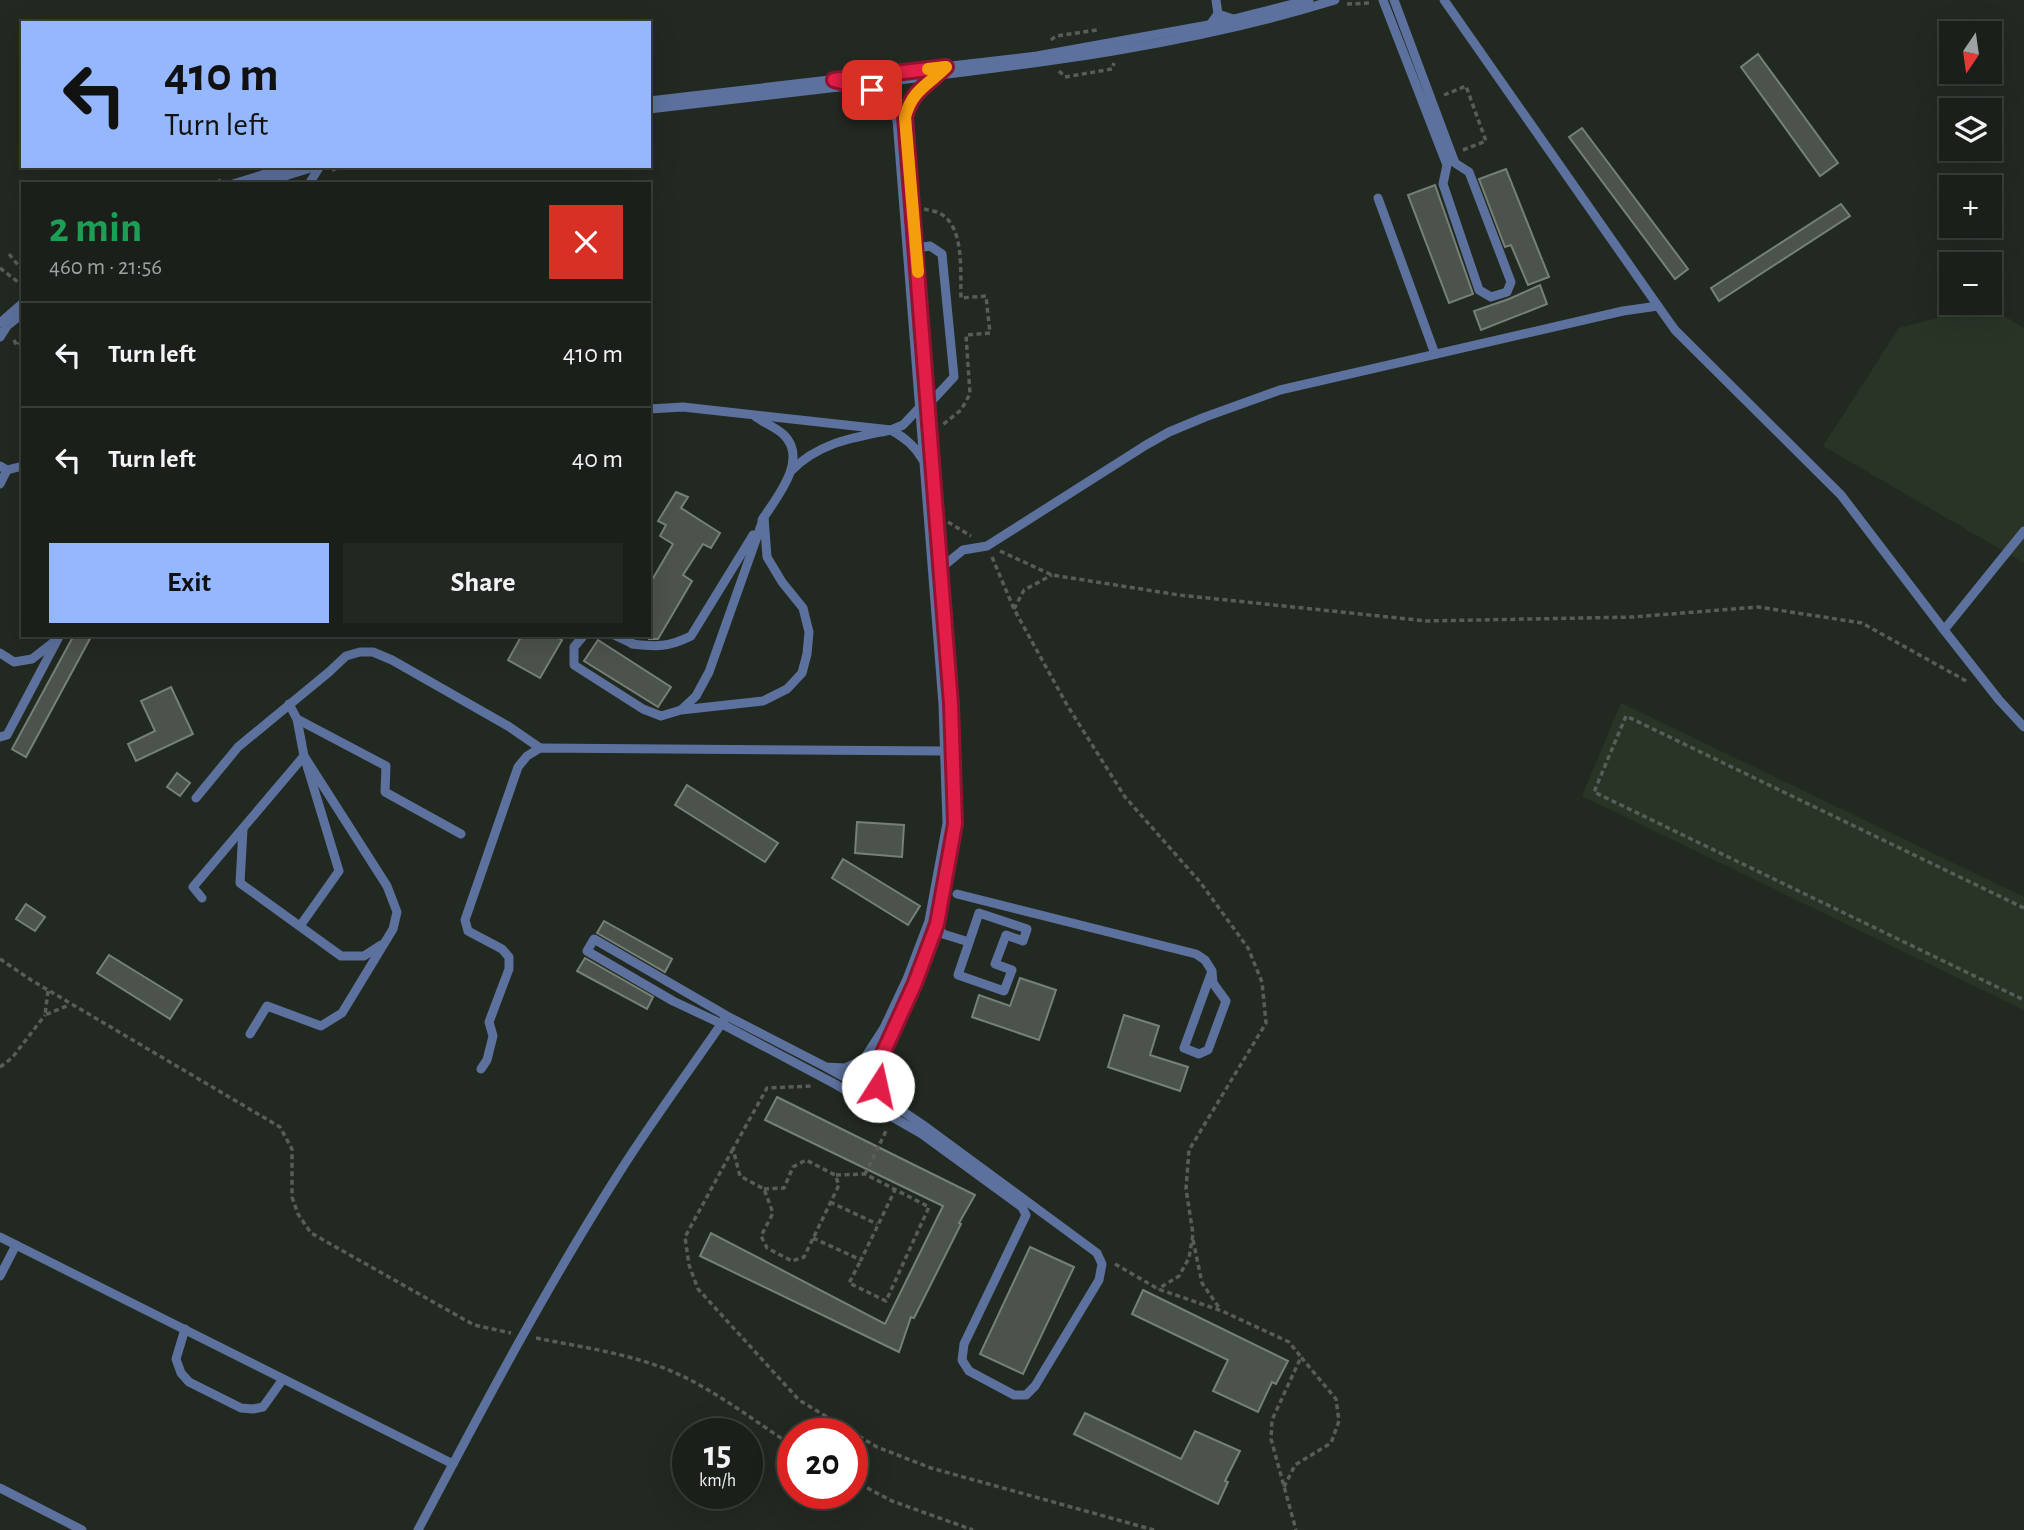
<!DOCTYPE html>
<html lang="en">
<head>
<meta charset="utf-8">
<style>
  body { margin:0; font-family:"Alegreya Sans",sans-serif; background:#232722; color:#f1f3f6; height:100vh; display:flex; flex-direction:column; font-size:26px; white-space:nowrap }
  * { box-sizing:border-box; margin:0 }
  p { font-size:23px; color:#9fa2a2 }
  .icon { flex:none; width:38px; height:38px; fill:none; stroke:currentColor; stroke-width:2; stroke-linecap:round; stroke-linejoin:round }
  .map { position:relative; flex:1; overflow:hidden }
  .side { position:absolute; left:21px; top:182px; width:630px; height:455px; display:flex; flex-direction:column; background:#1a1f19; border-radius:0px; box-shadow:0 7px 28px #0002,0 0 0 2px #383d38 }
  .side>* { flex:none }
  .top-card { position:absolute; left:21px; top:21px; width:630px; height:147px; border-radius:0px; box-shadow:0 7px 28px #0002,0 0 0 2px #383d38; background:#95b7fd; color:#111; overflow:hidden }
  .needle { width:46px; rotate:193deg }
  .buttons { position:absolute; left:1939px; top:21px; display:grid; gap:14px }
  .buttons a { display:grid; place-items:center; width:63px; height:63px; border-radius:0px; background:#1a1f19; box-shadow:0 7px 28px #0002,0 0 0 2px #383d38; font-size:35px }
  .speed { position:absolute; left:672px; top:1418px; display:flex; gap:14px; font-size:35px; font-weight:700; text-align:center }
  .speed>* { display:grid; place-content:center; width:91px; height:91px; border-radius:50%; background:#1a1f19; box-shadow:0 7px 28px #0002,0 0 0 2px #383d38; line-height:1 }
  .speed small { font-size:18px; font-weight:400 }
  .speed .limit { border:10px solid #d22; background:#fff; color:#111 }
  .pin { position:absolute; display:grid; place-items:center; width:60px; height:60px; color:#fff; margin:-30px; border-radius:14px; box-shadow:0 4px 10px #0006 }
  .me { position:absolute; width:77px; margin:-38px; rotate:10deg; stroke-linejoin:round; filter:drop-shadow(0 0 5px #0008) }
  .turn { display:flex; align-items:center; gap:24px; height:147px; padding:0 28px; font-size:32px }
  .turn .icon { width:91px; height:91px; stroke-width:2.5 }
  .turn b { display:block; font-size:49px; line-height:60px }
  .round { display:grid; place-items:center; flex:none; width:74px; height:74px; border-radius:0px; background:#232722 }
  .headline { display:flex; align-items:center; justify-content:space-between; height:119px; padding:0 28px }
  h1 { font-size:42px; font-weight:700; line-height:52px; color:#1e9e55 }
  .action { display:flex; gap:14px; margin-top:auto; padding:14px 28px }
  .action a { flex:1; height:80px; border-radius:0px; background:#95b7fd; color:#111; font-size:28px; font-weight:700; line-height:80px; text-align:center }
  .action a+a { background:#232722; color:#f1f3f6 }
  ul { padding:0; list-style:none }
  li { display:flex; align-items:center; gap:21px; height:105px; padding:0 28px; border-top:2px solid #383d38 }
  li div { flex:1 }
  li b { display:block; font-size:26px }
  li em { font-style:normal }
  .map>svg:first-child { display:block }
  .built { fill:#293427 }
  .building { fill:#4b534a; stroke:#778076; stroke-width:2 }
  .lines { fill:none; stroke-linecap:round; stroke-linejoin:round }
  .path { stroke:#585e57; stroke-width:3.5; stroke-dasharray:5 3.5; stroke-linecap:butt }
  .service { stroke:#5c719d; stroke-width:9 }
  .route-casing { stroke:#92132f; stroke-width:18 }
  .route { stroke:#e11d48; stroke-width:12 }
  .slow { stroke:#f59e0b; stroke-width:12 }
</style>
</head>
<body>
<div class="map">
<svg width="2024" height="1530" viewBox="0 0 2024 1530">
  <rect width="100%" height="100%" fill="#222921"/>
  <g class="built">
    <path d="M1986,305L2024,328V563L1823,446L1899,328Z"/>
    <path d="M1621,703L2024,897V1010L1582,796Z"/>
  </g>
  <g class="building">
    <path d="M1758,54L1838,163L1820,176L1741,67Z"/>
    <path d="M1582,128L1688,269L1675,279L1569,137Z"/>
    <path d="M1506,169L1549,277L1528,285L1511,245L1505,247L1479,179Z"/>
    <path d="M1435,185L1473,294L1449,303L1408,195Z"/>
    <path d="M1841,204L1850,216L1719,301L1711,288Z"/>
    <path d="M1540,285L1547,304L1481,330L1474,311L1509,299Z"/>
    <path d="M676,492L688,497L681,508L720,533L711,548L703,544L683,575L692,581L658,639H649V585L673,544L660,536L666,525L658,521Z"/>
    <path d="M74,635H92L26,757L12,749Z"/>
    <path d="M522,635H554L562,640L540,678L508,660Z"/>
    <path d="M598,640L671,687L658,707L584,661Z"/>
    <path d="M171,687L193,734L136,761L128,744L155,731L141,701Z"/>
    <path d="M177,773L190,783L180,796L167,787Z"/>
    <path d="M687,785L778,843L765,862L675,805Z"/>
    <path d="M857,822L904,825L902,857L855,853Z"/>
    <path d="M843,859L920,906L908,925L832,878Z"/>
    <path d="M26,904L45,917L35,931L16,919Z"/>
    <path d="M604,921L672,959L665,972L597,933Z"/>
    <path d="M109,955L182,1000L170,1019L97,973Z"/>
    <path d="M585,958L653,997L647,1009L577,971Z"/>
    <path d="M1020,978L1056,990L1039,1040L972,1017L979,995L1010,1006Z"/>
    <path d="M1124,1015L1159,1026L1150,1055L1188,1067L1180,1091L1108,1067Z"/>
    <path d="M777,1097L975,1195L959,1223L961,1224L914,1318L911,1317L899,1352L700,1256L711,1233L885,1324L943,1206L765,1120Z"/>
    <path d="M1030,1247L1074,1267L1023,1374L980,1354Z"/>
    <path d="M1143,1290L1288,1361L1276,1384L1272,1382L1258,1412L1213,1391L1228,1360L1132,1314Z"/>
    <path d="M1085,1413L1181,1459L1195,1431L1240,1451L1225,1481L1228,1482L1218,1504L1074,1434Z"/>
  </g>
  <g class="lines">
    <g class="path">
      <path d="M1347,4L1371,3"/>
      <path d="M1051,40L1056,36L1097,30"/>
      <path d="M1059,71L1065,77L1112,69L1114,63"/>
      <path d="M1444,95L1466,86L1486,141L1463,150"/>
      <path d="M332,170L343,166"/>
      <path d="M211,184L221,180"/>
      <path d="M924,209C929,210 936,211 941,214C965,228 960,273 961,298L986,296L990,333L966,335L970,394L961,410L941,426"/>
      <path d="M9,254L23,271"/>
      <path d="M0,268L23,286"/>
      <path d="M14,340L17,346L23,340"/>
      <path d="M948,522L971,536"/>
      <path d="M1000,551L1052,575L1179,595L1427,621L1633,617L1758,607L1862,623L1968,682"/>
      <path d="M992,557L1014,609L1067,705L1125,797L1200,882L1248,948L1262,982L1266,1023L1189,1150L1186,1189L1193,1234L1189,1258L1179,1276L1158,1289"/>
      <path d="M1014,609L1024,590L1052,575"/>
      <path d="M2024,908L1626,716L1594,792L2024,1000"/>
      <path d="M0,959L31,980L280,1127L292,1149V1197L298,1214L311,1233L474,1325L511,1333"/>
      <path d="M48,991L45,1015L69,1005"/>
      <path d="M0,1067L12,1058L45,1015"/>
      <path d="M733,1149L685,1237L689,1265L698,1289L799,1400L877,1447L931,1468L1154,1530"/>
      <path d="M865,1174L887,1129"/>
      <path d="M836,1175L865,1174L929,1207L886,1301L849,1283L861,1260"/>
      <path d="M764,1189L784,1188L793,1167L806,1160L835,1175L839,1185L804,1257L792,1261L767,1248L761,1236L773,1213L764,1189L740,1176L733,1149L767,1088L811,1086"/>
      <path d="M830,1202L877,1224"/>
      <path d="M813,1238L861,1260L895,1190"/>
      <path d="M1193,1240L1202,1283L1220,1309"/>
      <path d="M1115,1264L1158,1289L1222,1311L1289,1342L1301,1357"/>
      <path d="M536,1338C576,1346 619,1352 658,1366C705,1382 751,1419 793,1446"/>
      <path d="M852,1480L892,1501L973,1530"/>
      <path d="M1284,1487L1295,1465L1331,1443L1339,1421L1336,1399L1301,1357L1272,1420L1271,1439L1296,1530"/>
    </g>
    <g class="service">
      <path d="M1216,0L1218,14"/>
      <path d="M1383,0L1447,165L1443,184L1479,290L1491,297L1507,292L1511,282L1469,172L1455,163L1394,0"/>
      <path d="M1444,0L1658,306"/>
      <path d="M1210,25L1218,14L1233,19"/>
      <path d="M649,101L1037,56L1214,24L1309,0"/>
      <path d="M649,109C735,99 821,89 907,79C1051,62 1196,43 1335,0"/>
      <path d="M233,184L291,166"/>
      <path d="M259,184L317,166"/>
      <path d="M309,184L320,166"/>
      <path d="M1378,198L1435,354"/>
      <path d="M913,252L916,248L930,246L942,254L954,377L928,405L920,407L903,425L891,430C905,438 915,446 923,460"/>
      <path d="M0,323L23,303"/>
      <path d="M0,337L7,326L23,313"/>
      <path d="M649,409L683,407L891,430C853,438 820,442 792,470"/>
      <path d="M756,417C764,423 777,428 784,435C809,460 776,498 762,520"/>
      <path d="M0,466L7,470L23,466"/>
      <path d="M0,484L7,470"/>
      <path d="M941,568L963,550L987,546L1146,445L1169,432L1205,417L1280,390L1623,311L1658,306L1675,330L1841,495L1944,630L1999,700L2024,727"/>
      <path d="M1944,630L2024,531"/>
      <path d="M584,635L574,647V665L643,709L661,716L681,710L763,701L787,689L802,673L807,654L809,632L803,608L782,582L767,557L764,517L709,672L696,696L681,710"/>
      <path d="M614,635L631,643"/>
      <path d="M626,635L632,644C657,647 669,647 691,636L753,535"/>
      <path d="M0,653L14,662L32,659L55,641"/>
      <path d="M289,704L297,719L386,766L385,792L461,834"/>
      <path d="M0,737L7,735L60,635"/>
      <path d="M196,798L238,747L329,672L346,656L360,652H373L392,660L508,726L540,748"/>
      <path d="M243,829L240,883L341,956H364L381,945"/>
      <path d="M957,894L1196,954L1205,960L1212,971L1213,983L1226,1001L1208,1050L1199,1054L1184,1048L1212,971"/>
      <path d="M202,898L193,887L304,756L297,719"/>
      <path d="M979,913L1027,929L1023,941L1006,935L995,964L1012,970L1004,991L958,975Z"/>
      <path d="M937,924L943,934L969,942"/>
      <path d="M250,1034L267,1006L321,1026L342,1013L393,929L397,912L387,886L304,756L339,871L300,926"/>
      <path d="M826,1067L886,1100L926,1127L1097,1253L1102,1264L1099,1280L1035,1386L1026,1395H1014L969,1371L962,1360L964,1344L1026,1215L1022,1207L922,1134L835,1084L722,1024L673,1001L587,951L594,939L727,1016L826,1067L845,1068L864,1059L884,1028L907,979L929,921L947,823L943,704L897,120L885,99L872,90L834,80"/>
      <path d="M481,1069L487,1060L493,1036L489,1022L509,969V957L502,949L468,931L465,920L518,767L527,756L540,748L945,751"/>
      <path d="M885,1099L878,1086L877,1071L891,1032L915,983L937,924L955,824L951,704L905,117C912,90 928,85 946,67"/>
      <path d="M0,1237L453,1464"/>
      <path d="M0,1276L16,1245"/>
      <path d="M185,1329L176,1359L181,1373L189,1382L241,1408L253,1409L263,1407L283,1379"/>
      <path d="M0,1488L82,1530"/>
      <path d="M418,1530C482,1409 545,1289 619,1173C652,1121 689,1071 724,1020"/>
    </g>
  </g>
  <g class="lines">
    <g class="route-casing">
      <path id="route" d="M872,90L834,80L946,67C928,85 912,90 905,117L951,704L955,824L937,924L915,983L884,1051L877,1071L878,1086"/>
    </g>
    <use href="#route" class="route"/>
    <path class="slow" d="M918,272L905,117C912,90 928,85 946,67L928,69"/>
  </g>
</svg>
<div class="buttons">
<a><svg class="needle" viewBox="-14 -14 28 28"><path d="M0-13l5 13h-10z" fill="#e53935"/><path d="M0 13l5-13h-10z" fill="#9fa2a2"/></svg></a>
<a><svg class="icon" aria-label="layers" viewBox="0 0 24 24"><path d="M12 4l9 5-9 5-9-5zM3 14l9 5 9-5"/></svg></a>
<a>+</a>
<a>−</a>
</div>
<div class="speed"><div>15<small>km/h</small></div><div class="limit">20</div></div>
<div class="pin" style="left:872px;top:90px;background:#d93025"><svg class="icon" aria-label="arrive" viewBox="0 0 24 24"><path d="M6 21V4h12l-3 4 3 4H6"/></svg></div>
<svg class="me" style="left:878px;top:1086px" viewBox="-20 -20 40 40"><circle r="19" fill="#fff"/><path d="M0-13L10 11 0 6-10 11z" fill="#e11d48"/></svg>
<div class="top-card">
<div class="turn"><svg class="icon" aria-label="left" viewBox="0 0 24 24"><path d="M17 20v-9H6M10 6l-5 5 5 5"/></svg><div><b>410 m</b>Turn left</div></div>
</div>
<section class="side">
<div class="headline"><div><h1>2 min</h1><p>460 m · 21:56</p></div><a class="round" style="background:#d93025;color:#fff"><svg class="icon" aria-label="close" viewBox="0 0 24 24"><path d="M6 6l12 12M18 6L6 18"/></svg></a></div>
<ul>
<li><svg class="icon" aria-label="left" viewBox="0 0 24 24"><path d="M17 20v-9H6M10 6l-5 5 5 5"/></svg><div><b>Turn left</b></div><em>410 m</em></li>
<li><svg class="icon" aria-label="left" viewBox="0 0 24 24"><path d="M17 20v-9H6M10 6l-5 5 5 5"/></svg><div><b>Turn left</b></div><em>40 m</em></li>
</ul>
<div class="action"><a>Exit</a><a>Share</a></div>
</section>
</div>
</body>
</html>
